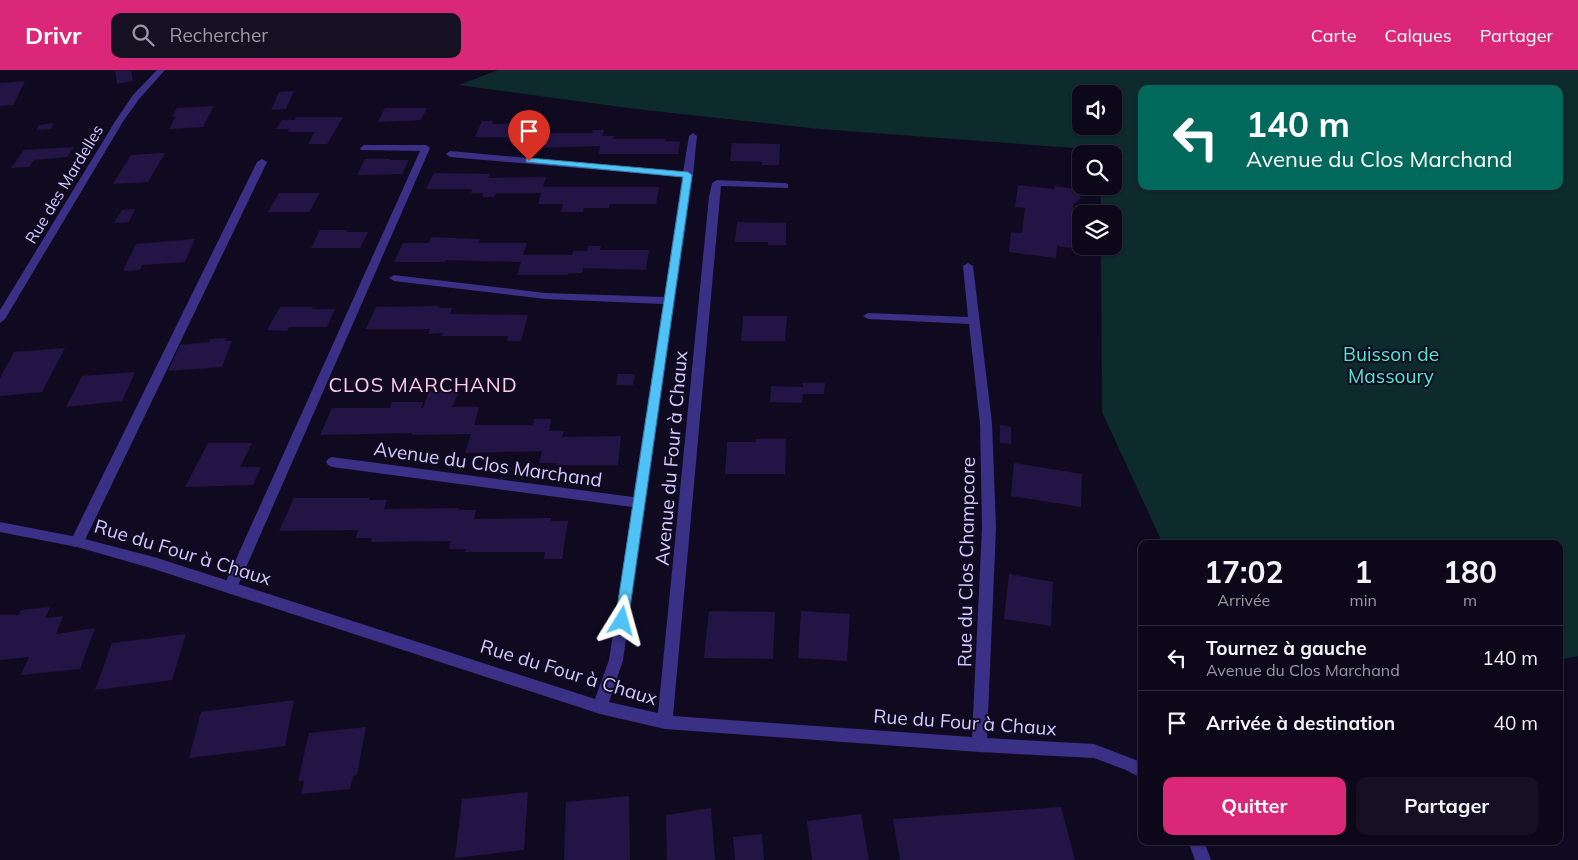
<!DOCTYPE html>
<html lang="fr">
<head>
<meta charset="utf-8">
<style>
  body { margin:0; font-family:Mulish,sans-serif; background:#151122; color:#f1f3f6; height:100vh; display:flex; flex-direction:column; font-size:19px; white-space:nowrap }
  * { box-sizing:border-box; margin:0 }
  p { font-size:16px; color:#9a9aa2 }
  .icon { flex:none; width:28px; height:28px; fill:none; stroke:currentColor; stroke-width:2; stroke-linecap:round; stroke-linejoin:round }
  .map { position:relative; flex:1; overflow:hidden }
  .details { position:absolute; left:1138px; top:470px; width:425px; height:305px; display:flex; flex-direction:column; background:#0c0819; border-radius:10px; box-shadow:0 1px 4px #0004,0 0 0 1px #2c2938 }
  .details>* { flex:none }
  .hud { position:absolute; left:1138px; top:15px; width:425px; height:105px; border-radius:10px; box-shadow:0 1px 4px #0004,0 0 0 1px #2c2938; background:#00695c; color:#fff; overflow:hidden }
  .tools { position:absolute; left:1072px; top:15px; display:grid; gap:10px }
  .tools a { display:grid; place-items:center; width:50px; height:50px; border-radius:10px; background:#0c0819; box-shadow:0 1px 4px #0004,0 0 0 1px #2c2938; font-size:25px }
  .pin { position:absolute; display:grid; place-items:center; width:42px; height:42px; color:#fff; margin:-51px -21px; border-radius:50% 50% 50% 0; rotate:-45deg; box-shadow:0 0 5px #0007 }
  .pin .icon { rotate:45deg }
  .me { position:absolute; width:55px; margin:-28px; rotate:8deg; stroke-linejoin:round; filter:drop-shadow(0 0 4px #0008) }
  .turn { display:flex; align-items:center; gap:18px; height:105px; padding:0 25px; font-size:22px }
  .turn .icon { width:65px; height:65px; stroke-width:2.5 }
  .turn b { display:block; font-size:35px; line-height:42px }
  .eta { display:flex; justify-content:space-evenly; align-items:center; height:85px; text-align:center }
  .eta b { font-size:30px; font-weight:700; line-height:35px }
  .button { display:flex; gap:10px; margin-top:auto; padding:10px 25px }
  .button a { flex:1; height:58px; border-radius:10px; background:#db2777; color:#fff; font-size:20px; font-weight:700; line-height:58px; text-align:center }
  .button a+a { background:#151122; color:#f1f3f6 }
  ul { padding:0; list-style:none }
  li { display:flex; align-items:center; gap:15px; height:65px; padding:0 25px; border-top:1px solid #2c2938 }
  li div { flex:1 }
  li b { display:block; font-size:19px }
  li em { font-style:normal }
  header { display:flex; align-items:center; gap:30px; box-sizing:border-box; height:70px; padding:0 25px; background:#db2777; color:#fff }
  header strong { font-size:24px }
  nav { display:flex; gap:28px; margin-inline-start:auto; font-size:18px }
  .search { width:350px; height:45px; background:#151122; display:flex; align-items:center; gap:12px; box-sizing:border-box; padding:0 18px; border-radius:10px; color:#9a9aa2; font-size:19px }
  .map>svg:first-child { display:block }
  .green { fill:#0d2a2c; fill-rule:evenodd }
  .building { fill:#221444 }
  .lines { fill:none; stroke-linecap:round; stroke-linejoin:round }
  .service { fill:#3a3085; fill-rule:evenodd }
  .minor { fill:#3a3085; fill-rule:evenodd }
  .route { fill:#4fc3f7; stroke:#337fa1 }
  .labels { text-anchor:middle; stroke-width:4; stroke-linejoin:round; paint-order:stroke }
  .far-street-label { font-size:16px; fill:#d5caff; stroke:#100a21 }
  .park-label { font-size:19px; fill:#4aecd0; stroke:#100a21 }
  .street-label { font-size:19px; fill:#d5caff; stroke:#100a21 }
  .neighbourhood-label { font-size:20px; letter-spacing:1px; fill:#ffcce9; stroke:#100a21 }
</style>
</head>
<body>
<header>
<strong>Drivr</strong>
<div class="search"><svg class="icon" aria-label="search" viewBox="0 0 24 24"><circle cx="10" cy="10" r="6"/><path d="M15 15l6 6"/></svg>Rechercher</div>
<nav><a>Carte</a><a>Calques</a><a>Partager</a></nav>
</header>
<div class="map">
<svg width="1578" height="790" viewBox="0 0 1578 790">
  <rect width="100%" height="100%" fill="#100a21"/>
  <path class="green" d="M498,0H1578V586L1559,590V474H1163L1102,342L1101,176H1114V144H1101V116H1114V84H1101L1100,80L820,59L636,39L459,15ZM1141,19H1559V116H1141ZM1081,24H1114V56H1081Z"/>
  <g class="building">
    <path d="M115,0H131L133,11L117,14Z"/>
    <path d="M25,11L13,35L0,36V13Z"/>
    <path d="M294,21L286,39L271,40L279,22Z"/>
    <path d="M214,36L203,57L169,59L176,46L172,47L177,38Z"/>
    <path d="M385,38H427L421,50L378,52Z"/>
    <path d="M296,47H343L327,74H308L315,62H287L289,59H276L282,50H295Z"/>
    <path d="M482,51H493L492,54H543L540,63H592L593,60H604L602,66H614L613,69H666L665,71L680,72L678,84H599L600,76L535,78L538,68L475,67Z"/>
    <path d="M54,53L51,59L36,60L39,55Z"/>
    <path d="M732,73L780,74L779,95H762V92L730,91Z"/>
    <path d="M74,77L67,87L34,90L29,97L11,98L24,80Z"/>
    <path d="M165,83L148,112L113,114L131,85Z"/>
    <path d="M365,89H390V90H409L402,104L357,105Z"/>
    <path d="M434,103L490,104L488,108L546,107L543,117H659L656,134H610L609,138H584L583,142H561L563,134H538L541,123H496L494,127H482L483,123H471L472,119H426Z"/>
    <path d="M1018,115L1054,119V116L1075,119L1081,128L1073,135L1071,178L1057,176L1056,188L1009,182L1011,162L1022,163L1025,138L1015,137Z"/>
    <path d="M279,123H320L309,142H268Z"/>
    <path d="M135,139L129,152L114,153L122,140Z"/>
    <path d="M737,152L786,153V175H768V172H735Z"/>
    <path d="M320,160H348L346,162H368L360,178H311Z"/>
    <path d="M431,167L480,169L478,173H527L523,185H572L573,181H587L588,176H601L600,180H649L646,200L583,198L582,203H568V205H517L521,192L445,190V192H394L403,173H429Z"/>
    <path d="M195,169L185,192L142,195L140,200L123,201L136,174Z"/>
    <path d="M439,236L438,238H452L450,244L528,245L521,271H507L508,266H442L443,263L428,264L430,259H366L376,237Z"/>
    <path d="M280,237H313L312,239H335L327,257H289L287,261L267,260Z"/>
    <path d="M743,246H787L785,271H741Z"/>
    <path d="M226,268L225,271H232L222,297L168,301L180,275L209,272L210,269Z"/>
    <path d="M65,278L42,322L0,326V308L14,282Z"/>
    <path d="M135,302L122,331L66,337L82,306Z"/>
    <path d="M618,304H635L633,315H616Z"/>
    <path d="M803,313H825L824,324H803L802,333L770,332L771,316L803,317Z"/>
    <path d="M429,321L458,322L452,337H479L474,355H533L534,349H551L549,361H564L562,367L621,366L618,395H556L557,393H539L542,381L465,383L471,364L412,365V363L320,365L332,338H390L392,332H423L421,338H423Z"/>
    <path d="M1000,355L1011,357V374L1000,373Z"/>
    <path d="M756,369H786L785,404H725L727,372H756Z"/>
    <path d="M208,373H252L240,397H261L253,415L185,417Z"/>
    <path d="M1014,393L1082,404L1081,437L1011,426Z"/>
    <path d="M294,428H369V430H387L384,439L459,438V440H476L474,449L551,448V451H568L562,489H544L545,482H465L466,479H449L451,471L371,472L372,468H356L358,460L279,461Z"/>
    <path d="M1009,504L1053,512L1051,556L1004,549Z"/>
    <path d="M50,537L45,548L63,546L56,564L95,558L80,599L21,605L29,587L0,590V545H19L21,540Z"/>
    <path d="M709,541L775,542L773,589L704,588Z"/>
    <path d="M801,541L850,544L847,591L798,588Z"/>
    <path d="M186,564L172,610L95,620L112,573Z"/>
    <path d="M294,630L285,676L189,688L201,642Z"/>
    <path d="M366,657L357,705L353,706L350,719L301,724L304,711H298L309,663Z"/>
    <path d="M528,722L524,780L455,788L462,729Z"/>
    <path d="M629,726L630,790H564L566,732Z"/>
    <path d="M1061,737L1075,790H900L893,749Z"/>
    <path d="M711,738L715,790H667L666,745Z"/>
    <path d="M861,744L869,790H812L807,751Z"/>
    <path d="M762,764L764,790H735L733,767Z"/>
  </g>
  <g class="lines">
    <g class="service">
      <path d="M364,75H426L430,78L237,518L235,522L230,524L225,522L223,518L420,81L361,80L360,78Z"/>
      <path d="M262,89L267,92L84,472L82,476L77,477L72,476L70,472L257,92Z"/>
    </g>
    <g class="minor">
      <path d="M157,0H165L139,29L124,50L5,249L0,253V240L116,50L133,25Z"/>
      <path d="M693,63L697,66L693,105L623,590L609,632L658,643L709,127L712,113L717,110L785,113L788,114V118L721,116L673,646L972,667L982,458L980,353L969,254L868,249L863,246L868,243L968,247L963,196L968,193L973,196L992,353L996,458L987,668L1094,674L1141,692V708L1126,700L1094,688L979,682L665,659L600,644L154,499L77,477L0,462V452L77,467L154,487L595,629L609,590L632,437L332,397L328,395L326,392L328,389L332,387L633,427L663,234L545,229L394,211L389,208L394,205L545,223L664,227L682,107L450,87L446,84L450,81L683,102L689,66Z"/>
      <path d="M1188,771H1204L1211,790H1195Z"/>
    </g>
  </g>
  <path class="route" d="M529,88L688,102L692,105L628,551L626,555L622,556L617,555L615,551L683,107L526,92V89Z"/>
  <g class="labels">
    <g class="far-street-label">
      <text transform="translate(64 114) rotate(-59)" y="6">Rue des Mardelles</text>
    </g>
    <g class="park-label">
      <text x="1391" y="291">Buisson de<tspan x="1391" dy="22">Massoury</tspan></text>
    </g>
    <g class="street-label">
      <text transform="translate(671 388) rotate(-85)" y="7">Avenue du Four à Chaux</text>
      <text transform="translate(488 394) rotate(8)" y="7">Avenue du Clos Marchand</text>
      <text transform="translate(183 482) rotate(17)" y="7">Rue du Four à Chaux</text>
      <text transform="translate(966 492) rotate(-89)" y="7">Rue du Clos Champcore</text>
      <text transform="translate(569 602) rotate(17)" y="7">Rue du Four à Chaux</text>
      <text transform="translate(965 652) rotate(4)" y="7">Rue du Four à Chaux</text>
    </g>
    <g class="neighbourhood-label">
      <text x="423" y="322">CLOS MARCHAND</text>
    </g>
  </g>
</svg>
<div class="tools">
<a><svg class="icon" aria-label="sound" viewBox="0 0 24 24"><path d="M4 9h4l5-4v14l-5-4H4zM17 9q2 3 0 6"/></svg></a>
<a><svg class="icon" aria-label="search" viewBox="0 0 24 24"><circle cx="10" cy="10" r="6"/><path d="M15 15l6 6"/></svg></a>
<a><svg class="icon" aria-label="layers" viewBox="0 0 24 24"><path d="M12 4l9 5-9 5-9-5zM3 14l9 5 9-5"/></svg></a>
</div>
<div class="pin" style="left:529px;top:91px;background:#d93025"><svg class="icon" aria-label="arrive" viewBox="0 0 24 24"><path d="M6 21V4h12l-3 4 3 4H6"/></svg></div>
<svg class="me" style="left:622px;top:551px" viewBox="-20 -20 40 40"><path d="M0-17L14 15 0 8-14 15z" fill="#4fc3f7" stroke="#fff" stroke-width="4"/></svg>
<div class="hud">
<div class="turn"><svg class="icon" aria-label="left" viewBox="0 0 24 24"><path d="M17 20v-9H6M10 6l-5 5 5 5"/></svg><div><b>140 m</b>Avenue du Clos Marchand</div></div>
</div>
<section class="details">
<div class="eta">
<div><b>17:02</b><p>Arrivée</p></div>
<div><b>1</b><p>min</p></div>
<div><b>180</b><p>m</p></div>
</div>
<ul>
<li><svg class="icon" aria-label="left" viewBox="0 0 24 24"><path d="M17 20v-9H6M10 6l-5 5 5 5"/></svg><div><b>Tournez à gauche</b><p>Avenue du Clos Marchand</p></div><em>140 m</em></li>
<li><svg class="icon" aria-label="arrive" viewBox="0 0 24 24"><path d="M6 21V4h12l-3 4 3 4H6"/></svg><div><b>Arrivée à destination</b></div><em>40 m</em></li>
</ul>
<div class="button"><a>Quitter</a><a>Partager</a></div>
</section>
</div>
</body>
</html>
